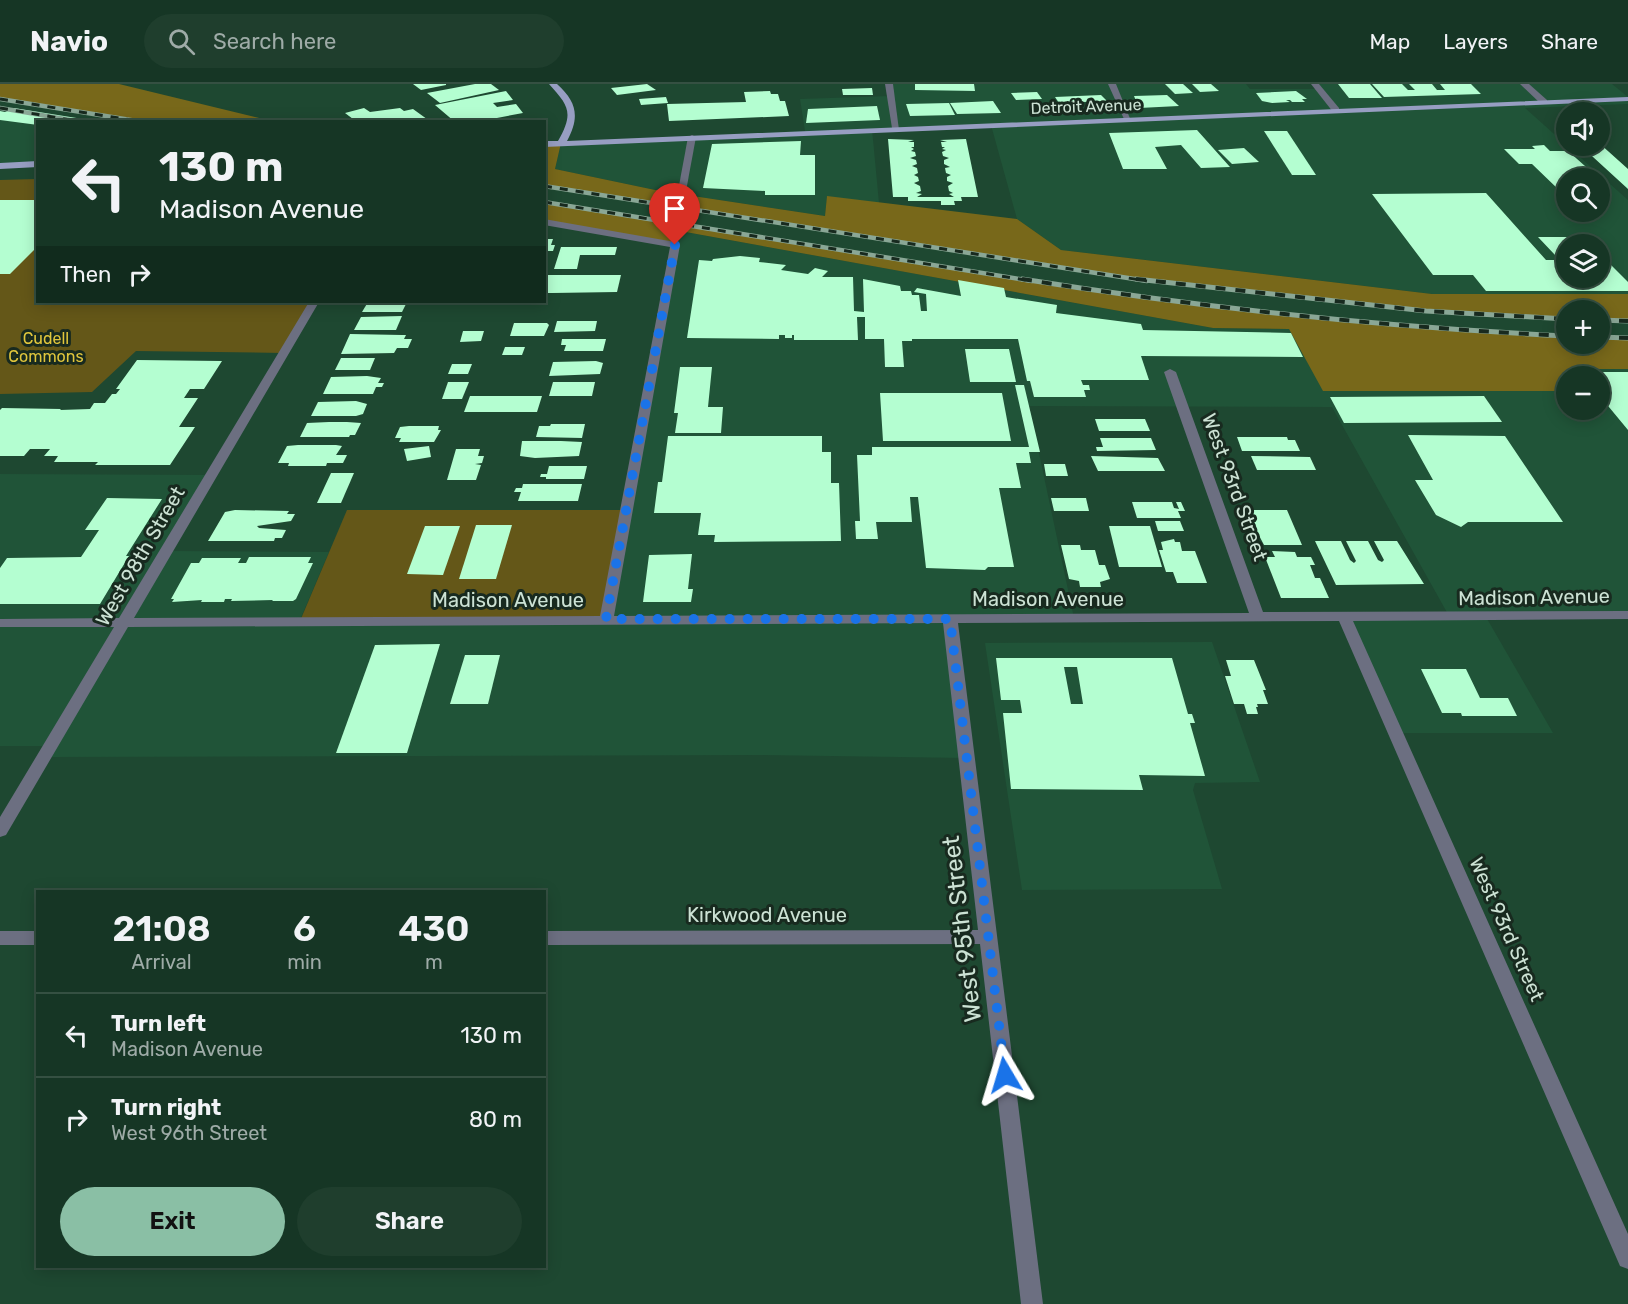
<!DOCTYPE html>
<html lang="en">
<head>
<meta charset="utf-8">
<style>
  body { margin:0; font-family:Rubik,sans-serif; background:#1f3e2d; color:#f1f3f6; height:100vh; display:flex; flex-direction:column; font-size:22px; white-space:nowrap }
  * { box-sizing:border-box; margin:0 }
  p { font-size:20px; color:#9eaba7 }
  .icon { flex:none; width:33px; height:33px; fill:none; stroke:currentColor; stroke-width:2; stroke-linecap:round; stroke-linejoin:round }
  .map { position:relative; flex:1; overflow:hidden }
  .side { position:absolute; left:36px; top:806px; width:510px; height:378px; display:flex; flex-direction:column; background:#163625; border-radius:0px; box-shadow:0 3px 15px #0003,0 0 0 2px #355042 }
  .side>* { flex:none }
  .guide { position:absolute; left:36px; top:36px; width:510px; height:183px; border-radius:0px; box-shadow:0 3px 15px #0003,0 0 0 2px #355042; background:#163625; color:#f1f3f6; overflow:hidden }
  .fabs { position:absolute; left:1556px; top:18px; display:grid; gap:12px }
  .fabs a { display:grid; place-items:center; width:54px; height:54px; border-radius:50%; background:#163625; box-shadow:0 3px 15px #0003,0 0 0 2px #355042; font-size:30px }
  .pin { position:absolute; display:grid; place-items:center; width:51px; height:51px; color:#fff; margin:-62px -26px; border-radius:50% 50% 50% 0; rotate:-45deg; box-shadow:0 0 6px #0007 }
  .pin .icon { rotate:45deg }
  .me { position:absolute; width:66px; margin:-33px; rotate:353deg; stroke-linejoin:round; filter:drop-shadow(0 0 4px #0008) }
  .turn { display:flex; align-items:center; gap:21px; height:126px; padding:0 24px; font-size:27px }
  .turn .icon { width:78px; height:78px; stroke-width:2.5 }
  .turn b { display:block; font-size:42px; line-height:51px }
  .then { display:flex; align-items:center; height:57px; padding:0 24px; background:#0003; gap:12px; font-size:22px }
  .eta { display:flex; justify-content:space-evenly; align-items:center; height:102px; text-align:center }
  .eta b { font-size:36px; font-weight:600; line-height:42px }
  .cta { display:flex; gap:12px; margin-top:auto; padding:12px 24px }
  .cta a { flex:1; height:69px; border-radius:36px; background:#8abfa5; color:#111; font-size:24px; font-weight:600; line-height:69px; text-align:center }
  .cta a+a { background:#1f3e2d; color:#f1f3f6 }
  ul { padding:0; list-style:none }
  li { display:flex; align-items:center; gap:18px; height:84px; padding:0 24px; border-top:2px solid #355042 }
  li div { flex:1 }
  li b { display:block; font-size:22px }
  li em { font-style:normal }
  header { display:flex; align-items:center; gap:36px; box-sizing:border-box; height:84px; padding:0 30px; background:#163625; border-bottom:2px solid #355042 }
  header strong { font-size:28px }
  nav { display:flex; gap:33px; margin-inline-start:auto; font-size:21px }
  .search { width:420px; height:54px; background:#1f3e2d; display:flex; align-items:center; gap:15px; box-sizing:border-box; padding:0 21px; border-radius:33px; color:#9eaba7; font-size:22px }
  .map>svg:first-child { display:block }
  .built { fill:#205438; fill-rule:evenodd }
  .green { fill:#645718 }
  .forest { fill:#78681a }
  .building { fill:#b4fed1; fill-rule:evenodd }
  .lines { fill:none; stroke-linecap:round; stroke-linejoin:round }
  .minor { fill:#6c6f81; fill-rule:evenodd }
  .major { fill:#979ec2; fill-rule:evenodd }
  .rail-far1-casing { stroke:#8aa796; stroke-width:4.5 }
  .rail-casing { stroke:#8aa796; stroke-width:5 }
  .rail-far1 { stroke:#182a1f; stroke-width:3; stroke-dasharray:8; stroke-linecap:butt }
  .rail { stroke:#182a1f; stroke-width:4; stroke-dasharray:10; stroke-linecap:butt }
  .route { stroke:#1a73e8; stroke-width:10; stroke-dasharray:0 18 }
  .labels { text-anchor:middle; stroke-width:6; stroke-linejoin:round; paint-order:stroke }
  .far-street-label { font-size:16px; fill:#cce2d4; stroke:#182a1f }
  .far-park-label { font-size:16px; fill:#e1c63c; stroke:#182a1f }
  .street-label { font-size:20px; fill:#cce2d4; stroke:#182a1f }
  .near-street-label { font-size:24px; fill:#cce2d4; stroke:#182a1f }
</style>
</head>
<body>
<header>
<strong>Navio</strong>
<div class="search"><svg class="icon" aria-label="search" viewBox="0 0 24 24"><circle cx="10" cy="10" r="6"/><path d="M15 15l6 6"/></svg>Search here</div>
<nav><a>Map</a><a>Layers</a><a>Share</a></nav>
</header>
<div class="map">
<svg width="1628" height="1220" viewBox="0 0 1628 1220">
  <rect width="100%" height="100%" fill="#1e4831"/>
  <g class="built">
    <path d="M889,0H1246L1250,5H1319L1315,0H1612L1628,13V20L1525,24L1628,116V210H1432L1061,166L1017,135L991,41L872,45L879,119L827,113L825,132L660,107L555,85L561,59L805,47L800,15L891,12ZM1566,94H1599V128H1566ZM1566,160H1599V194H1566Z"/>
    <path d="M0,32L37,38V80L0,82Z"/>
    <path d="M680,147L1213,244L1289,245L1324,307H1566V326H1599V292H1575L1570,285H1628V531L1486,533L1553,649H1395L1345,534L1449,532L1332,323L1029,322L1074,534L951,535L967,674L761,671L45,673L51,662H0V390L212,391L168,467L329,468L300,536L605,535Z"/>
    <path d="M1212,558L1260,698L1195,699L1193,706L1222,805L1022,806L985,559Z"/>
  </g>
  <g class="green">
    <path d="M37,95L38,218H314L284,269L136,267L92,308L0,310V96Z"/>
    <path d="M347,426H626L606,535L300,537Z"/>
  </g>
  <g class="forest">
    <path d="M0,0H119L272,37H143L0,15Z"/>
    <path d="M561,59L555,85L660,107L825,132L827,112L1017,135L1061,166L1432,210H1628V237L1599,236V226H1566V235L1426,227L1141,196L545,102L544,60Z"/>
    <path d="M544,118C772,151 997,196 1225,224C1338,238 1452,247 1566,252V260H1599V253L1628,254V285H1570L1575,292H1566V307H1323L1289,245L1213,244L680,147L675,161L545,138Z"/>
  </g>
  <g class="building">
    <path d="M413,0H446V1L421,6Z"/>
    <path d="M475,0H491L499,6L440,19L427,9Z"/>
    <path d="M647,0L656,6L617,11L611,4Z"/>
    <path d="M915,0H974L975,7L915,6Z"/>
    <path d="M1165,0H1183L1193,9L1175,10Z"/>
    <path d="M1192,0H1211L1219,7L1200,8Z"/>
    <path d="M1338,0H1370L1382,14H1349Z"/>
    <path d="M1372,0H1402L1408,6H1415L1409,0H1432L1437,6H1445L1440,0H1471L1481,10L1384,13Z"/>
    <path d="M872,4L873,11H843L842,5Z"/>
    <path d="M506,7L513,16L493,19L497,23L516,20L523,29L476,38H455L435,21Z"/>
    <path d="M770,7L771,10H778L780,17H785L789,32L669,37L667,20L746,18L744,8Z"/>
    <path d="M1296,7L1307,15H1302L1305,18H1292L1290,16H1286L1290,18L1272,19L1262,17L1256,9Z"/>
    <path d="M1037,8L1042,15L1016,16L1011,9Z"/>
    <path d="M1101,11L1107,17L1059,19L1055,13Z"/>
    <path d="M1167,11L1179,22L1139,24L1134,12Z"/>
    <path d="M666,13L668,19L641,21L639,15Z"/>
    <path d="M993,17L1001,29L957,30L950,19Z"/>
    <path d="M949,19L955,31L910,32L906,20Z"/>
    <path d="M877,22L880,36L806,39L808,25Z"/>
    <path d="M14,24L89,36V38H38V41L0,36V27L5,28Z"/>
    <path d="M364,24L370,28L400,24L404,27L413,25L431,38H357L345,29Z"/>
    <path d="M1197,46L1230,83L1201,84L1181,61L1155,63L1167,85H1123L1109,49Z"/>
    <path d="M1264,47H1287L1316,91H1292Z"/>
    <path d="M888,55L914,56L908,58H914V63H911L914,65L911,67L915,68L916,72L910,74L916,76L917,80L912,82L917,84L918,89L914,91L918,93L919,97L914,99L920,102L921,107L916,109L922,110L917,113H954L949,110L953,109L949,107L948,102L953,99L947,97V93L951,91L946,89L945,84L950,83L944,80V76L949,74L943,72L942,68L946,66L942,65L945,63H942L941,58H947L940,56L966,55L978,113H961L962,117H954L955,121H941V117H908V113H893Z"/>
    <path d="M801,57L800,71H815V111H765V107L703,104L712,60Z"/>
    <path d="M1599,59L1628,85V105L1581,62H1599Z"/>
    <path d="M1544,61L1550,67H1568L1611,105H1599V94H1566V106H1559L1532,80H1519L1504,65H1535L1532,62Z"/>
    <path d="M1244,64L1259,78L1232,80L1218,66Z"/>
    <path d="M1486,109L1546,176H1566V194H1599V176H1606L1628,198V207H1486L1473,191H1433L1372,110Z"/>
    <path d="M0,116H38V162L10,190H0Z"/>
    <path d="M1538,153H1576L1583,160H1566V171H1555Z"/>
    <path d="M544,155H553L551,161H555L553,167H548L545,175Z"/>
    <path d="M561,163H617L615,171H580L577,185H554Z"/>
    <path d="M740,172L760,174L759,178L786,181L781,186L808,190L815,184L828,187L822,193H853L854,227L864,228L863,195L900,202L901,207H911L912,211H919L921,227H927L926,210L914,208L917,204L961,212L958,196L1004,204L1006,213L1057,221L1056,229L1141,240L1143,246L1291,249L1303,273L1141,272L1149,296H1081L1083,301H1089L1090,306H1084L1086,313H1034L1030,297H1027L1018,255H912V257H902L904,283H885L884,255H865V233H857L858,256H794V251H792V254H785V251H779V255L687,254L699,176L712,177L713,175Z"/>
    <path d="M544,191H621L617,208L552,209H544Z"/>
    <path d="M368,218H407L402,228H362Z"/>
    <path d="M402,232L396,246H354L361,233Z"/>
    <path d="M557,237H597L595,247L554,248Z"/>
    <path d="M514,239H547L549,241L544,252H510Z"/>
    <path d="M463,247H484L481,257L460,258Z"/>
    <path d="M350,250L402,251H406L404,255H412L408,264H397L394,269L341,270Z"/>
    <path d="M562,255H606L603,267H564L566,261H561Z"/>
    <path d="M505,263H525L522,271H502Z"/>
    <path d="M965,265H1009L1016,298H970Z"/>
    <path d="M341,274H375L370,286H335Z"/>
    <path d="M137,276L222,277L204,305H190L184,314H198L179,343H195L170,381H95L98,378H54L58,372H44L50,365H30L24,372H0V326L2,324L61,325L60,326L90,325L94,319H105L112,310H116L120,305H116Z"/>
    <path d="M596,277L603,279L600,290L549,292L553,278Z"/>
    <path d="M452,280H472L468,290H448Z"/>
    <path d="M680,283H712L708,323H723L721,349H675L678,329H674Z"/>
    <path d="M1580,288H1628V346L1599,311V292H1584Z"/>
    <path d="M367,292L381,294L378,299H384L382,303H376L373,310H323L331,293Z"/>
    <path d="M448,298H469L462,315H442Z"/>
    <path d="M553,298H595L592,312H549Z"/>
    <path d="M1015,301H1024L1040,368H1029L1031,379H1016L1021,404H999L1014,483H988L985,486L926,484L918,413H910L912,438H876L878,455H856L855,437H860L857,371H872V363H1029Z"/>
    <path d="M880,309H1002L1011,357H883Z"/>
    <path d="M470,312H542L537,328H464Z"/>
    <path d="M1484,312L1502,338L1344,339L1330,313Z"/>
    <path d="M356,317L367,320L363,330L356,332H311L318,318Z"/>
    <path d="M1095,335H1145L1150,347H1099Z"/>
    <path d="M329,338H347L361,339L355,351H350L349,353H300L307,339Z"/>
    <path d="M551,340H585L582,354L536,353L539,342H550Z"/>
    <path d="M409,342H439L438,346H441L434,358H399L401,354H395L400,343Z"/>
    <path d="M1408,351L1505,352L1563,438H1468L1461,443L1436,431L1415,396H1433Z"/>
    <path d="M668,352H822V368H831V399H839L841,457L714,458L715,451H698L701,429H654L658,398H662Z"/>
    <path d="M1237,353H1287L1288,356H1295L1300,367H1242Z"/>
    <path d="M1100,354H1151L1156,366L1097,367L1096,363H1103Z"/>
    <path d="M522,357H561L582,358L579,372L535,374L520,372Z"/>
    <path d="M298,361H336L342,362L336,371H347L343,379H327L326,382H288L289,379H278L287,362Z"/>
    <path d="M429,362L431,373L407,377L404,365Z"/>
    <path d="M456,365H480L478,372H484L482,379L475,380L481,381L476,396H447Z"/>
    <path d="M1091,372L1158,374L1165,387H1098Z"/>
    <path d="M1251,372L1310,373L1316,386H1257Z"/>
    <path d="M1044,380H1065L1068,392H1046Z"/>
    <path d="M549,382H587L584,395H546V393H540L541,390H547Z"/>
    <path d="M331,389H354L341,419H317Z"/>
    <path d="M523,400H582L578,417H518L521,408H514L516,404H522Z"/>
    <path d="M107,414L162,415L126,472H129L100,520H0V484L7,474L81,473L99,446H85Z"/>
    <path d="M1051,414H1086L1089,427H1054Z"/>
    <path d="M1132,418H1172L1174,424L1179,425L1176,418H1181L1185,427H1178L1181,434H1137Z"/>
    <path d="M235,426L289,427L287,430H295L291,437L257,442L259,444L286,446L282,454H275L274,457H208L225,428Z"/>
    <path d="M1251,426H1287L1302,461H1264L1252,438H1256Z"/>
    <path d="M1155,437H1180L1184,447H1158Z"/>
    <path d="M476,441H512L496,495H459Z"/>
    <path d="M425,442H460L443,491L407,490Z"/>
    <path d="M1109,442H1150L1162,483H1119Z"/>
    <path d="M1174,455L1175,458H1180L1182,467H1195L1207,499H1177L1173,488H1166L1159,466H1163L1161,458Z"/>
    <path d="M1315,457H1341L1350,476L1354,479L1356,477L1346,457H1368L1378,476L1382,478L1384,476L1374,457H1397L1424,500L1336,501Z"/>
    <path d="M1061,461H1080L1081,466H1095L1099,481H1105L1110,495L1100,498L1101,503H1080L1079,497L1069,495Z"/>
    <path d="M1272,467L1295,468L1297,473H1311L1315,481H1310L1315,494H1320L1329,514H1281L1265,473H1275Z"/>
    <path d="M692,470L688,505H693L691,518H643L649,471Z"/>
    <path d="M249,473H311L308,479H313L296,515L293,517H272L273,516L231,517L232,515H225L224,518H201L202,516L172,518L174,515H171L191,479H199L202,474H241L238,479H246Z"/>
    <path d="M440,560L407,669H336L375,561Z"/>
    <path d="M465,571H500L488,620H450Z"/>
    <path d="M996,574H1172L1188,630H1192L1195,639H1190L1205,692L1139,691L1143,706L1011,705L1003,629H1022L1020,616H1001ZM1064,583H1077L1083,620H1071Z"/>
    <path d="M1226,576H1254L1266,606H1263L1268,620H1257L1258,623H1256L1258,630H1247L1244,620H1234L1225,592H1231Z"/>
    <path d="M1421,585H1466L1480,614H1508L1517,632H1462L1461,629H1442Z"/>
  </g>
  <g class="lines">
    <g class="minor">
      <path d="M885,0H893L899,46L892,44Z"/>
      <path d="M1108,0H1116L1131,37L1124,35Z"/>
      <path d="M1311,0H1319L1339,24V28H1333Z"/>
      <path d="M1520,0H1529L1547,16V20H1541Z"/>
      <path d="M692,51L696,53L686,107L682,110L678,107L688,53Z"/>
      <path d="M544,135L675,158L680,161L614,532L1249,529L1164,288L1170,285L1176,288L1263,528L1628,527V535L1353,537L1628,1150V1185L1620,1182L1339,537L958,539L1043,1220H1021L980,860L544,861V847L978,846L943,539L128,543L6,751L0,753V733L114,543H0V535L119,534L309,218H319L134,534L600,532L670,163L544,141Z"/>
      <rect x="0" y="847" width="38" height="14"/>
    </g>
    <g class="major">
      <path d="M549,0H557C577,18 580,33 567,57L1628,13V17L544,63V57H558C574,29 569,22 549,0Z"/>
      <path d="M38,77V83L0,85V79Z"/>
    </g>
    <g class="rail-far1-casing">
      <g id="rail-far1">
        <path d="M0,15L143,38"/>
        <path d="M0,24L82,38"/>
        <path d="M544,102L1147,197"/>
        <path d="M544,118L1032,197"/>
      </g>
    </g>
    <g class="rail-casing">
      <g id="rail">
        <path d="M1022,195C1203,224 1383,243 1566,252"/>
        <path d="M1136,195L1426,227L1566,235"/>
        <path d="M1599,236L1628,237"/>
        <path d="M1599,253L1628,254"/>
      </g>
    </g>
    <use href="#rail-far1" class="rail-far1"/>
    <use href="#rail" class="rail"/>
  </g>
  <g class="lines">
    <path class="route" d="M675,161L606,535H950L1005,991"/>
  </g>
  <g class="labels">
    <g class="far-street-label">
      <text transform="translate(1086 22) rotate(-2)" y="6">Detroit Avenue</text>
    </g>
    <g class="far-park-label">
      <text x="46" y="260">Cudell<tspan x="46" dy="18">Commons</tspan></text>
    </g>
    <g class="street-label">
      <text transform="translate(1235 403) rotate(70)" y="7">West 93rd Street</text>
      <text transform="translate(140 472) rotate(-60)" y="7">West 98th Street</text>
      <text transform="translate(1534 513) rotate(-1)" y="7">Madison Avenue</text>
      <text x="1048" y="522">Madison Avenue</text>
      <text x="508" y="523">Madison Avenue</text>
      <text x="767" y="838">Kirkwood Avenue</text>
      <text transform="translate(1507 845) rotate(66)" y="7">West 93rd Street</text>
    </g>
    <g class="near-street-label">
      <text transform="translate(962 845) rotate(-97)" y="8">West 95th Street</text>
    </g>
  </g>
</svg>
<div class="fabs">
<a><svg class="icon" aria-label="sound" viewBox="0 0 24 24"><path d="M4 9h4l5-4v14l-5-4H4zM17 9q2 3 0 6"/></svg></a>
<a><svg class="icon" aria-label="search" viewBox="0 0 24 24"><circle cx="10" cy="10" r="6"/><path d="M15 15l6 6"/></svg></a>
<a><svg class="icon" aria-label="layers" viewBox="0 0 24 24"><path d="M12 4l9 5-9 5-9-5zM3 14l9 5 9-5"/></svg></a>
<a>+</a>
<a>−</a>
</div>
<div class="pin" style="left:675px;top:161px;background:#d93025"><svg class="icon" aria-label="arrive" viewBox="0 0 24 24"><path d="M6 21V4h12l-3 4 3 4H6"/></svg></div>
<svg class="me" style="left:1005px;top:991px" viewBox="-20 -20 40 40"><path d="M0-17L14 15 0 8-14 15z" fill="#1a73e8" stroke="#fff" stroke-width="4"/></svg>
<div class="guide">
<div class="turn"><svg class="icon" aria-label="left" viewBox="0 0 24 24"><path d="M17 20v-9H6M10 6l-5 5 5 5"/></svg><div><b>130 m</b>Madison Avenue</div></div>
<div class="then">Then<svg class="icon" aria-label="right" viewBox="0 0 24 24"><path d="M7 20v-9h11M14 6l5 5-5 5"/></svg></div>
</div>
<section class="side">
<div class="eta">
<div><b>21:08</b><p>Arrival</p></div>
<div><b>6</b><p>min</p></div>
<div><b>430</b><p>m</p></div>
</div>
<ul>
<li><svg class="icon" aria-label="left" viewBox="0 0 24 24"><path d="M17 20v-9H6M10 6l-5 5 5 5"/></svg><div><b>Turn left</b><p>Madison Avenue</p></div><em>130 m</em></li>
<li><svg class="icon" aria-label="right" viewBox="0 0 24 24"><path d="M7 20v-9h11M14 6l5 5-5 5"/></svg><div><b>Turn right</b><p>West 96th Street</p></div><em>80 m</em></li>
</ul>
<div class="cta"><a>Exit</a><a>Share</a></div>
</section>
</div>
</body>
</html>
